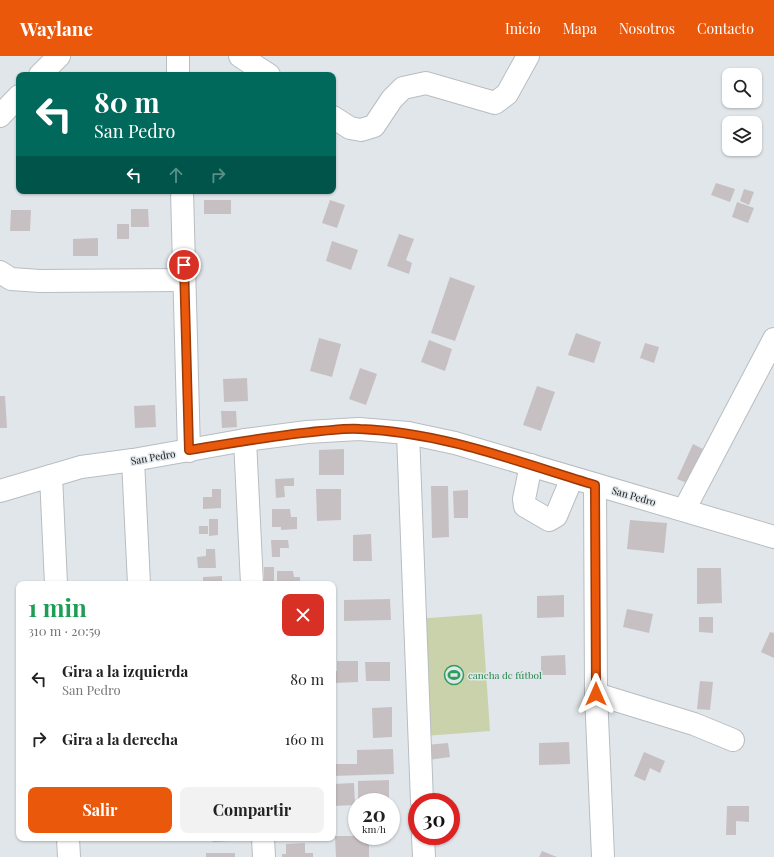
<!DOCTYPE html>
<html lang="es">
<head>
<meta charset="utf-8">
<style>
  body { margin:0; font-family:"Playfair Display",serif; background:#f2f2f2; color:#222; height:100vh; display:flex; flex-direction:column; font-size:15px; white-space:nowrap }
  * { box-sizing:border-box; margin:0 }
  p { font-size:13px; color:#767676 }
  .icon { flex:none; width:22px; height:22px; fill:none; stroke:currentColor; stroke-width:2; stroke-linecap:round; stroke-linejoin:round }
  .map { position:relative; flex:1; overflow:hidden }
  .details { position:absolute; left:16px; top:525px; width:320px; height:260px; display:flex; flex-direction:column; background:#fff; border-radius:8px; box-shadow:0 1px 3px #0004 }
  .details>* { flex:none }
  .top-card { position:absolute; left:16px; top:16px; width:320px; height:122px; border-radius:8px; box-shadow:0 1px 3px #0004; background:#00695c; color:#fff; overflow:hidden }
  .tools { position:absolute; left:722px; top:12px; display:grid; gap:8px }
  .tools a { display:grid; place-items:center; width:40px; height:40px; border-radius:8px; background:#fff; box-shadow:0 1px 3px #0004; font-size:20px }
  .speed { position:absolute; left:348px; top:737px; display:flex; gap:8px; font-size:20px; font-weight:700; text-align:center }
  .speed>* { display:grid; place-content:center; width:52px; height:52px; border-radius:50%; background:#fff; box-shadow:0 1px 3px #0004; line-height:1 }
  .speed small { font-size:10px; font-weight:400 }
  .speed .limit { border:6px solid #d22; background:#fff; color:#111 }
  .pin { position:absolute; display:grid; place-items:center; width:34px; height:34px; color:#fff; margin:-17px; border:2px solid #fff; border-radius:50%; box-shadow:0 1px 4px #0007 }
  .me { position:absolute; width:44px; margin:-22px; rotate:0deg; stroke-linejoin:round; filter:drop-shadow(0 0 3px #0008) }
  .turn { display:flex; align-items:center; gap:14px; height:84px; padding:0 12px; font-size:18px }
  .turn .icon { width:52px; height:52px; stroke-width:2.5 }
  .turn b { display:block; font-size:28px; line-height:34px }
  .lanes { display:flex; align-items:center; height:38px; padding:0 12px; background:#0003; justify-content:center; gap:20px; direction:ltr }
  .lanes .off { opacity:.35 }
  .round { display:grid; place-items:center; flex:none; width:42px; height:42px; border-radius:8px; background:#f2f2f2 }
  .summary { display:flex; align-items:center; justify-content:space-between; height:68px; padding:0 12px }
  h1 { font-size:24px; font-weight:700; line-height:30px; color:#1e9e55 }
  .cta { display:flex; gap:8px; margin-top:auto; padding:8px 12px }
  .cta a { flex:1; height:46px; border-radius:8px; background:#ea580c; color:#fff; font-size:16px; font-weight:700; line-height:46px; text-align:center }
  .cta a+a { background:#f2f2f2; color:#222 }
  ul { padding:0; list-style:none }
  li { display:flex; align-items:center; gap:12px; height:60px; padding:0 12px }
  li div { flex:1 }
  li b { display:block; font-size:15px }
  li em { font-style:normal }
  header { display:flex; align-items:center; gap:24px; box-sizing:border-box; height:56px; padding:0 20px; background:#ea580c; color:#fff }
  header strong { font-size:19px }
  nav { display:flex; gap:22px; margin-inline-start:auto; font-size:14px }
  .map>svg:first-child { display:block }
  .green { fill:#cad2ac }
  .building { fill:#c7c0c2 }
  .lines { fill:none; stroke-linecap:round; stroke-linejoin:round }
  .minor-casing { stroke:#b8bdc1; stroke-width:24 }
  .major-casing { stroke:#b8bdc1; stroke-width:24 }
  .minor { stroke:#fff; stroke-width:22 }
  .major { stroke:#fff; stroke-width:22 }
  .route-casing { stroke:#983908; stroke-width:10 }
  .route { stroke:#ea580c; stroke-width:7 }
  .labels { text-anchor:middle; stroke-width:3; stroke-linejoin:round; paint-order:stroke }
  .street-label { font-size:10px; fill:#121415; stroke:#e0e6ea }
  .leisure-label { font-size:10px; fill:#27864d; stroke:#e0e6ea; text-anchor:start }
</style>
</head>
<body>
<header>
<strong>Waylane</strong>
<nav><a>Inicio</a><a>Mapa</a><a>Nosotros</a><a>Contacto</a></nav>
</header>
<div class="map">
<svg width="774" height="801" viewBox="0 0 774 801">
  <rect width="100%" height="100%" fill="#e0e6ea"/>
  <path class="green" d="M482,558L490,675L425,680L417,563Z"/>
  <g class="building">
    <path d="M716,127L735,133L730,146L711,139Z"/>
    <path d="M744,133L754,136L749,149L740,145Z"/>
    <rect x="204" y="144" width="27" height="14"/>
    <path d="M330,144L345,149L337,172L322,167Z"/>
    <path d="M737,146L754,152L748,167L732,161Z"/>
    <path d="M131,153H148L149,171H131Z"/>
    <path d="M11,154H31L30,175H10Z"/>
    <rect x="117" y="168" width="12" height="15"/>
    <path d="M399,178L414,183L406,204L412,207L409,218L387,210Z"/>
    <path d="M98,182V200H73V183Z"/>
    <path d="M332,185L358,194L351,214L326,205Z"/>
    <path d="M450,221L475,230L455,285L431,277Z"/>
    <path d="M576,277L601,286L594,307L568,299Z"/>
    <path d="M319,282L341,288L332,321L310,315Z"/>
    <path d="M429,284L452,293L445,315L421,306Z"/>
    <path d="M645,287L659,291L654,307L640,302Z"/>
    <path d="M360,312L377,318L366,349L349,343Z"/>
    <path d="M247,322L248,345L224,346L223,323Z"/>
    <path d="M537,330L555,336L541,375L523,369Z"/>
    <path d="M0,340H5L7,372H0Z"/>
    <path d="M155,349L156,371L135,372L134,350Z"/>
    <path d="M221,355H236L237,371L222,372Z"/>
    <path d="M693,388L703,393L687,427L677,423Z"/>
    <path d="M344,393V419H319V394Z"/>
    <path d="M294,422V430H284L285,441L276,442L275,423Z"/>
    <path d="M431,430H448L449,481L432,482Z"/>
    <path d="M212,433H221V452L203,453V441H212Z"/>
    <path d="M316,433H341V464L317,465Z"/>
    <path d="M468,434V462H454L453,435Z"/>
    <path d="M272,453H290L291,461H297V473L281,474V471H272Z"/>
    <path d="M209,463H218V479L209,480Z"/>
    <path d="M630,464L667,467L664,497L627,493Z"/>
    <rect x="199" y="470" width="9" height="8"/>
    <path d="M371,478L372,505H353V479Z"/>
    <path d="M271,484H288L289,492H280V501H272Z"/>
    <path d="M206,493H215L216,512H198L197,501L206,500Z"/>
    <rect x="264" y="511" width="10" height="17"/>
    <path d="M697,512H721L722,547L697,548Z"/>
    <path d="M277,515H293L294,521H300V528H277Z"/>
    <path d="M222,520V528H203V521Z"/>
    <path d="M564,539V561L537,562V540Z"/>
    <path d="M390,543L391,564L344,565V544Z"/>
    <path d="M627,553L653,558L649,577L623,571Z"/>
    <path d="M699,561H713V577L699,576Z"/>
    <path d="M770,576L774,577V602L761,596Z"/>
    <path d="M565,599L566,619H541V600Z"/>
    <path d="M337,605H358V626L333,627V615H337Z"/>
    <path d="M365,606H390V625H366Z"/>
    <path d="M700,625L713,626L710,654L697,653Z"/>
    <path d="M392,651V681L373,682L372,652Z"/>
    <path d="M569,686L570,708L539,709V687Z"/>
    <path d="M448,687L450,701L428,704L426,689Z"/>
    <path d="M393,693L394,718L333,720V708H357V694Z"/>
    <path d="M644,696L665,705L660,717L650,712L645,725L634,720Z"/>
    <path d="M389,724V746H358V725Z"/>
    <path d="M354,727L355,749L333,750V728Z"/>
    <path d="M727,750H749V766L736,765V779H726Z"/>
    <path d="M335,780H369V801H336Z"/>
    <path d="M212,782H232V785L213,786Z"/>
    <path d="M305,787V797H313V801H282V798H286V788Z"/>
    <path d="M542,795L557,801H539Z"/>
    <rect x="206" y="797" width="29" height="4"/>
  </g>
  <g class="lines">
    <g class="minor-casing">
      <g id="minor">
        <path d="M178,0V19"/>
        <path d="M240,0L269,19"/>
        <path d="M40,19L59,0"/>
        <path d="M0,60L19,40"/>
        <path d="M333,61L350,72L361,74L374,70L392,43L403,32L426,27L495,47L507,38L528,0"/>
        <path d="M182,135L189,395"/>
        <path d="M0,216L11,223L40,225L184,224"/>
        <path d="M408,377L422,746"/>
        <path d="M245,384L252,528"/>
        <path d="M133,404L139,528"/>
        <path d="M531,409L524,443L525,450L549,464L556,460L572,422"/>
        <path d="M51,420L56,528"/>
        <path d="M595,429L596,638L603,801"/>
        <path d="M684,454L774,283"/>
        <path d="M596,638L694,668L733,684"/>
        <path d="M423,780L424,801"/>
        <path d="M68,782L69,801"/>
        <path d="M263,782L264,801"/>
      </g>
    </g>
    <g class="major-casing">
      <path id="major" d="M0,435L81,411L133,404L245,384L307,376L359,373L408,377L455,387L774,481"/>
    </g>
    <use href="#minor" class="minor"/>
    <use href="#major" class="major"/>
  </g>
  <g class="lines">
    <g class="route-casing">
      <path id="route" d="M184,209L189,394C233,387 277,379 321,375C334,374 347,372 360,373C441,376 518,406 595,429L596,638"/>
    </g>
    <use href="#route" class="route"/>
  </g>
  <defs>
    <g id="stadium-ring" transform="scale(1)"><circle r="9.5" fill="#e0e6ea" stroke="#2e9e5b" stroke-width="1.5"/><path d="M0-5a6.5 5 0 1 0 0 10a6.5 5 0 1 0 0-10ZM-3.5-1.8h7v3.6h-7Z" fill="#2e9e5b"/></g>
  </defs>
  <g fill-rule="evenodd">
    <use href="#stadium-ring" x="454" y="619"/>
  </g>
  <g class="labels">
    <g class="street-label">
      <text transform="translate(153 401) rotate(-10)" y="4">San Pedro</text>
      <text transform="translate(634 440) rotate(16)" y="4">San Pedro</text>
    </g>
    <g class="leisure-label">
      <text x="468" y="623">cancha de fútbol</text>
    </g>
  </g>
</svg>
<div class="tools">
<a><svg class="icon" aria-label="search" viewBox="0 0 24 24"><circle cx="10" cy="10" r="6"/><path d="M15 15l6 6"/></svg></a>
<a><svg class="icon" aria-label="layers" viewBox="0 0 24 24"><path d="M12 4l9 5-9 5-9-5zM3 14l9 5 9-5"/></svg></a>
</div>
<div class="speed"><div>20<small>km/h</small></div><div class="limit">30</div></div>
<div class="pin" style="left:184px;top:209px;background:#d93025"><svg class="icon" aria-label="arrive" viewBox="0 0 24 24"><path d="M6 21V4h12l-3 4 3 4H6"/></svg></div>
<svg class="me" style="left:596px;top:638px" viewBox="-20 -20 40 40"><path d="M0-17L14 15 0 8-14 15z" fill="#ea580c" stroke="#fff" stroke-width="4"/></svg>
<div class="top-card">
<div class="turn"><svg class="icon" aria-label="left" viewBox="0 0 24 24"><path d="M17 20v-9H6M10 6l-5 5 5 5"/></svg><div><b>80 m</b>San Pedro</div></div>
<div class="lanes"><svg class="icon" aria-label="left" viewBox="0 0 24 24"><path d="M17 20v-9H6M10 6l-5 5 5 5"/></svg><svg class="icon off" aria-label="ahead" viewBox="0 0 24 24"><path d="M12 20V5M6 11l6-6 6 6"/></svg><svg class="icon off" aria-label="right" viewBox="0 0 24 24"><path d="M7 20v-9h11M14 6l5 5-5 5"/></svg></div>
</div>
<section class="details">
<div class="summary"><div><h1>1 min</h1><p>310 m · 20:59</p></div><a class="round" style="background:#d93025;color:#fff"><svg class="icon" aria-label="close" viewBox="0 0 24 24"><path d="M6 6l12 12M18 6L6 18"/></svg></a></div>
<ul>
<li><svg class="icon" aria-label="left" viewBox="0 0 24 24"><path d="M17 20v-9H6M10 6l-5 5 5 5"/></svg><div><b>Gira a la izquierda</b><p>San Pedro</p></div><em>80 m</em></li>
<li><svg class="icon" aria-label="right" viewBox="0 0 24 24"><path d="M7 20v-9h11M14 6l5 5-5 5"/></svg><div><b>Gira a la derecha</b></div><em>160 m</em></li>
</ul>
<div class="cta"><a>Salir</a><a>Compartir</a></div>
</section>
</div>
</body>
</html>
